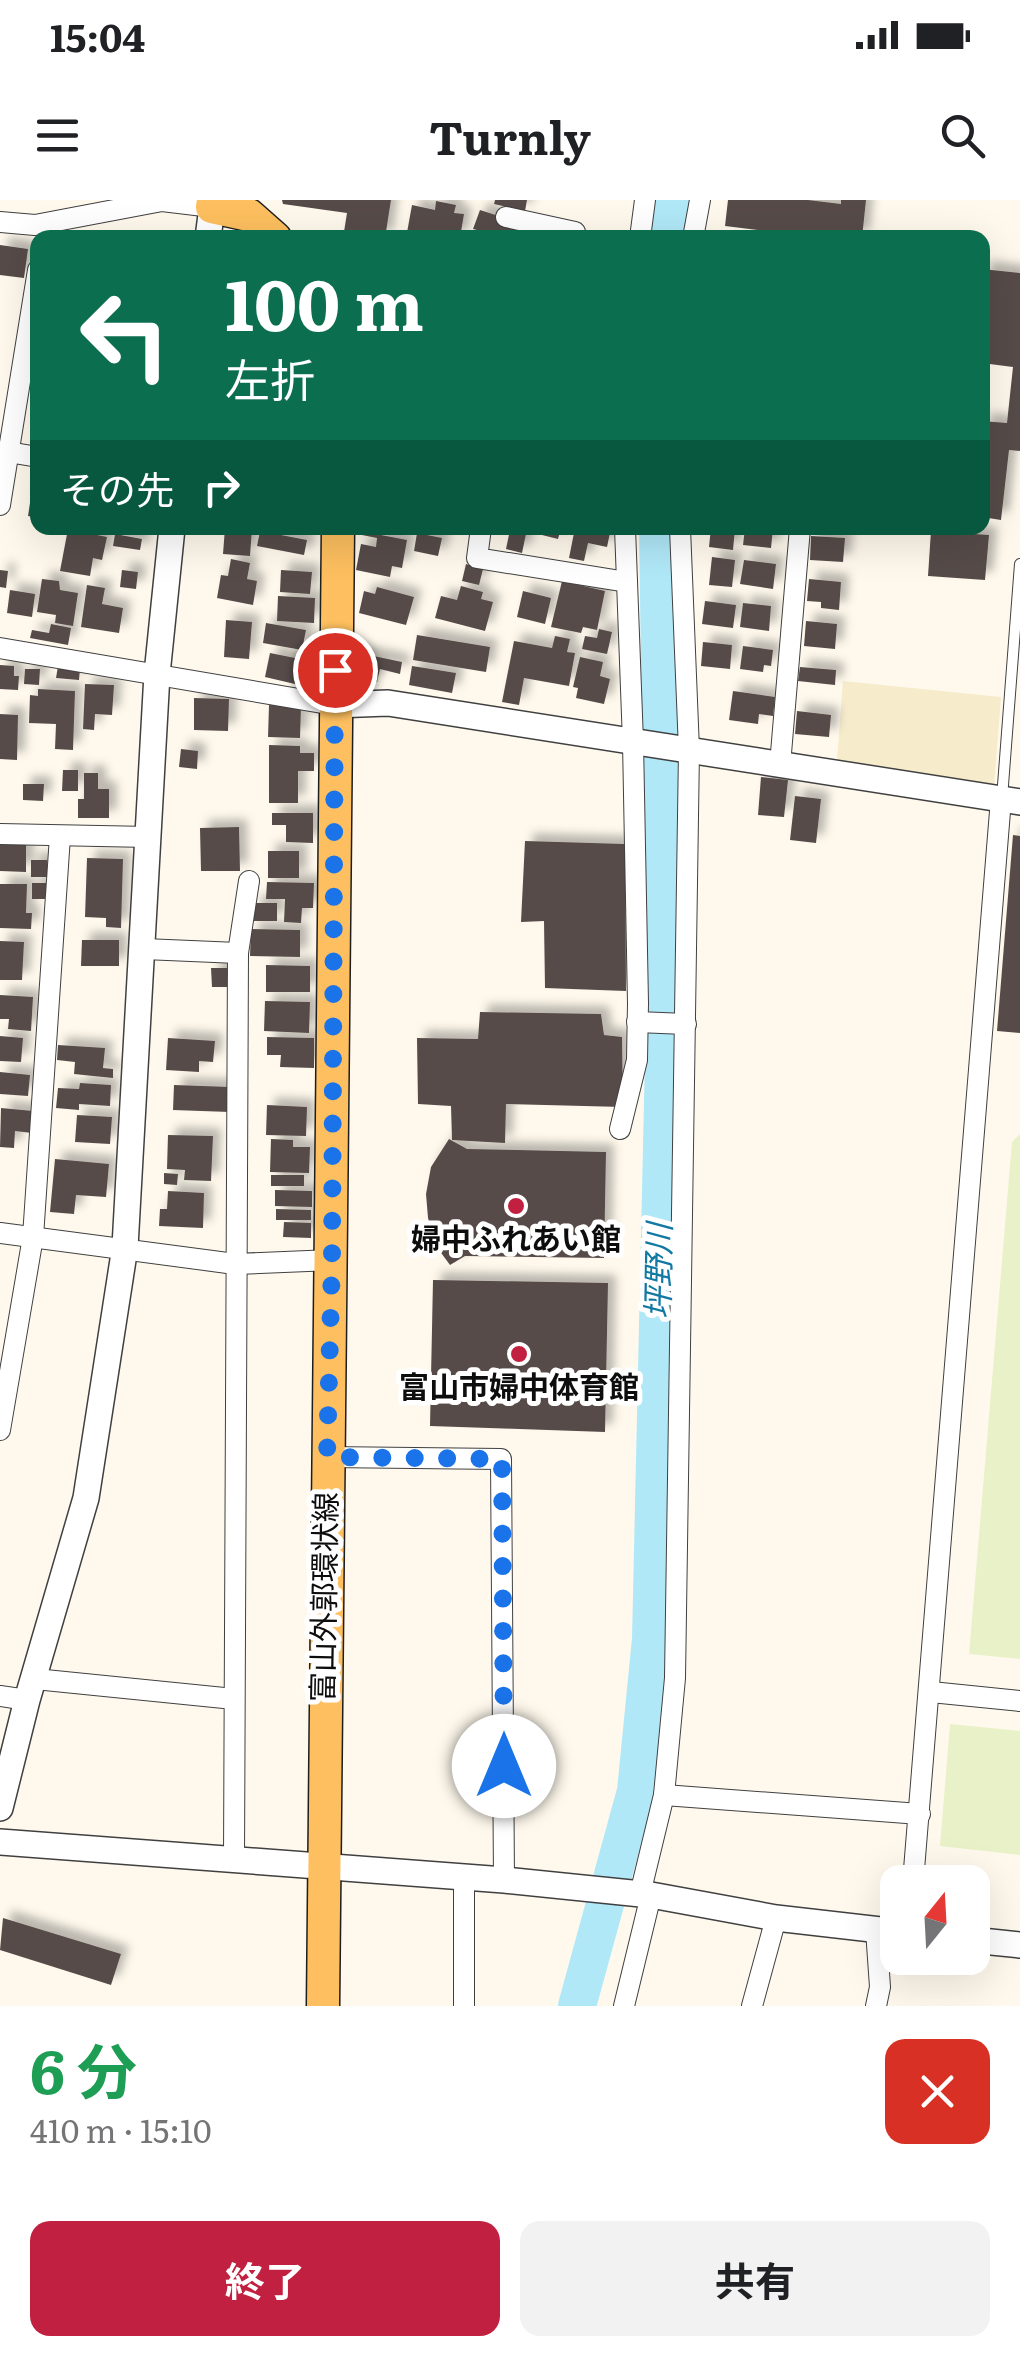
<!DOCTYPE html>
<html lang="ja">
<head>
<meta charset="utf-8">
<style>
  body { margin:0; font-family:Literata,"Noto Sans JP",serif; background:#f2f2f2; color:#202124; height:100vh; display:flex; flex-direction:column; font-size:38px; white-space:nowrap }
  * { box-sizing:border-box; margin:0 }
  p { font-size:32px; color:#757577 }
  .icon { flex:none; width:55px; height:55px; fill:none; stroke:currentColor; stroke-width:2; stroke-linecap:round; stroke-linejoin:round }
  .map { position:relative; height:1806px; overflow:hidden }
  .sheet { display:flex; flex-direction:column; background:#fff; flex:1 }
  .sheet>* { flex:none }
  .top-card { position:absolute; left:30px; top:30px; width:960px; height:305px; border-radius:20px; box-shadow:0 10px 40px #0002; background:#0b6e4f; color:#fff; overflow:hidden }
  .needle { width:65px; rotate:18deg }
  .controls { position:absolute; left:880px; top:1665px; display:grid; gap:20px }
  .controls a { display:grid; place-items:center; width:110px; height:110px; border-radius:20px; background:#fff; box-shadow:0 10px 40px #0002; font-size:50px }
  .pin { position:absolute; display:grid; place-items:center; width:85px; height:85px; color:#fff; margin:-42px; border:5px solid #fff; border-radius:50%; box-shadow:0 2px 10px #0007 }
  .me { position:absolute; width:110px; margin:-55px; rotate:0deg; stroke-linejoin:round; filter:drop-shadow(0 0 8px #0008) }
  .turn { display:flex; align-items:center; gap:35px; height:210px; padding:0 30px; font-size:45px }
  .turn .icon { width:130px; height:130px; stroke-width:2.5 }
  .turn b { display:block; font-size:70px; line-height:85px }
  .then { display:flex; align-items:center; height:95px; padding:0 30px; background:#0003; gap:20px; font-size:38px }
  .round { display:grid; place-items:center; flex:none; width:105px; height:105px; border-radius:20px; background:#f2f2f2 }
  .head { display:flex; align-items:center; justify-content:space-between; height:170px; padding:0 30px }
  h1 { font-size:60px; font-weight:700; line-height:75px; color:#1e9e55 }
  .action { display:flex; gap:20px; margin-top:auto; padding:20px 30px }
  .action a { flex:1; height:115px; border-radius:20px; background:#c12040; color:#fff; font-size:40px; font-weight:700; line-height:115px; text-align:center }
  .action a+a { background:#f2f2f2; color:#202124 }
  .status { display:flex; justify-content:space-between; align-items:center; height:70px; padding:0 50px; background:#fff; direction:ltr }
  .status svg { height:28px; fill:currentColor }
  header { display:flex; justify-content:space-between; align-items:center; height:130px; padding:0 30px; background:#fff; font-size:45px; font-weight:700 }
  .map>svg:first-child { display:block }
  .farmland { fill:#f6eccc }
  .pitch { fill:#e9f1c8 }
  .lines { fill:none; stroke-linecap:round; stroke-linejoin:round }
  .river { stroke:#b0e8f8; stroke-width:38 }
  .building { fill:#564c49; filter:url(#shadow) }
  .service-casing { stroke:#404040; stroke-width:12 }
  .minor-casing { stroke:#404040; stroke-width:22 }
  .tertiary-casing { stroke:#404040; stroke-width:28 }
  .primary-casing { stroke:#1e1e1e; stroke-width:35 }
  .service { stroke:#fff; stroke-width:10 }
  .minor { stroke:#fff; stroke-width:20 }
  .tertiary { stroke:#fff; stroke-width:25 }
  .primary { stroke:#fdbf5f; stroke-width:32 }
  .route { stroke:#1a73e8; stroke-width:18; stroke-dasharray:0 32.4 }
  .poi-dot { fill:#c12040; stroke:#fff; stroke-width:4 }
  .labels { text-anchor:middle; stroke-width:10; stroke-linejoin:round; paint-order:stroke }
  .poi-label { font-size:30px; font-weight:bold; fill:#0d0d0d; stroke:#fff }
  .street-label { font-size:30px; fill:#0d0d0d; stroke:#fff }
  .water-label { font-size:32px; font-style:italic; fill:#1279a3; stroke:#fff }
</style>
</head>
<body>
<div class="status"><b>15:04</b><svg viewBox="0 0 49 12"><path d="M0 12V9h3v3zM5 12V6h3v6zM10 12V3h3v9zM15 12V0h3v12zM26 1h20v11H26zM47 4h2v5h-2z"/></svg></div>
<header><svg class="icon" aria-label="menu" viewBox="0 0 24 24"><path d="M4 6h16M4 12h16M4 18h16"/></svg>Turnly<svg class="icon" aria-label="search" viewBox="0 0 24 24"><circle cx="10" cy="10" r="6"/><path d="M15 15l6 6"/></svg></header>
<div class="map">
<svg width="1020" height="1806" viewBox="0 0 1020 1806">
  <defs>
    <filter id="shadow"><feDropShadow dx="8" dy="-8" stdDeviation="5" flood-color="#0004"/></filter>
  </defs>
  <rect width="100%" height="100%" fill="#fff9ed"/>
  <path class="farmland" d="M843,481L1001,497L994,587L837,560Z"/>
  <g class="pitch">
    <path d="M1020,934V1459L969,1454L1012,942Z"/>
    <path d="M950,1524L1020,1531V1655L940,1646Z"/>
  </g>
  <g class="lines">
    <g class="river">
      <path d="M669,38L675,0"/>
      <path d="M577,1806L636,1591L651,1439L665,812L658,328"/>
    </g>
  </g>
  <g class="building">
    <path d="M282,0H391L385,38H343L347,13L283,4Z"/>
    <path d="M495,0H527L525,11L494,4Z"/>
    <path d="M728,0H808L841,4V0H866L862,38H824L725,26Z"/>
    <path d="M436,1L456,5L454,13L464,14L460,38H406L412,5L435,10Z"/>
    <path d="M480,10L511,20L509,27L517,30L520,23L560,38H479L481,31L473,29Z"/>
    <path d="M0,45L28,49L24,78L0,75Z"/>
    <path d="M982,69L1020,73V251L1009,250L1001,320L982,317V221L1007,223L1013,167L982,163Z"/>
    <path d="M35,270H38V318L28,316Z"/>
    <path d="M225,328H252L250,356L223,354Z"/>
    <path d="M363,328H382L381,335L407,340L402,368L392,366L390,377L356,370L361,344L376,347L377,338L362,335Z"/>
    <path d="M531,328H561L558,339L530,332Z"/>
    <path d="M575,328H611L607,347L588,343L584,361L569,358Z"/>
    <path d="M711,328H735L733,350L709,347Z"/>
    <path d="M745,328H773L771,348L743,345Z"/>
    <path d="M68,329L107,337L102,360L93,358L90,376L60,371Z"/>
    <path d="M510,330L526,334L522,353L506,349Z"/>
    <path d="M260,331L307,340L304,355L257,346Z"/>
    <path d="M931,331L989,335L985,380L928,376Z"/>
    <path d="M417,333L442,338L438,356L414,351Z"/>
    <path d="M115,334L142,339L140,350L113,346Z"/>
    <path d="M811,336L845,338L843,362L810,360Z"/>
    <path d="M712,357L735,360L732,387L709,385Z"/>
    <path d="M231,359L250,363L247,379L257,381L253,405L217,398L221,375L228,376Z"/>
    <path d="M744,360L776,364L773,389L740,384Z"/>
    <path d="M466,364L483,369L479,385L462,381Z"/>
    <path d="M0,370L8,371L6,388L0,387Z"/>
    <path d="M122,370L138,372L136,389L120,387Z"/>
    <path d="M281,370L312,372L310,394L280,392Z"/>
    <path d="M42,379L59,381L60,390L78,393L73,426L55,423L56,415L37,412Z"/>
    <path d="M809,379L841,382L839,410L821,408V402L807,401Z"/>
    <path d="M562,381L605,391L597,430L583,427L581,433L551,427Z"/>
    <path d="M87,385L105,388L102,404L123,408L119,433L81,427Z"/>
    <path d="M461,386L483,392L481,399L493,402L485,431L435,418L441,396L457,400Z"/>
    <path d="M377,387L414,397L406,425L359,413L364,391L375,394Z"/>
    <path d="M10,390L35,394L32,417L7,413Z"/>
    <path d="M523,391L551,398L545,424L517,417Z"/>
    <path d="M278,396L315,398L314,423L277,421Z"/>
    <path d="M705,401L736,405L733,428L702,424Z"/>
    <path d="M743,403L771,406L769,431L740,427Z"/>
    <path d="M226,420L252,422L249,459L224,457Z"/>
    <path d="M806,421L837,424L835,449L804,446Z"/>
    <path d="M266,423L306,430L302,450L263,443Z"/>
    <path d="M51,424L71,428L68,445L30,438L32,430L49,433Z"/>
    <path d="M599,429L612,432L607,454L582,449L585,436L597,438Z"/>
    <path d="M417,435L490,447L486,472L413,460Z"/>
    <path d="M555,436L570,439L567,452L575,453L569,486L524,478L519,505L502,502L514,441L552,448Z"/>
    <path d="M703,442L732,445L730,469L701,466Z"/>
    <path d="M743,446L773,450L771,466L764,465L763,472L740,469Z"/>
    <path d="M350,451L402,462L400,474L380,469L377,482L345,476Z"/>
    <path d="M270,453L300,459L295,484L265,477Z"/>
    <path d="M580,457L603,462L600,476L610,479L604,504L576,498L578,488L573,487Z"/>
    <path d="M0,465L14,466V476H19L18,490L0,489Z"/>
    <path d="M58,466L80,469L79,480L56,478Z"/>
    <path d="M412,466L456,473L452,493L409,485Z"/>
    <path d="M800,467L836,470L835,485L798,481Z"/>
    <path d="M25,469H40L39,485L24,484Z"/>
    <path d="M85,484L114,485L112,515L95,514L94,530L83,529Z"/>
    <path d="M38,489L75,491L73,550L55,549L56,524L29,523L30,495L38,496Z"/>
    <path d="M733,491L775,497L773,516L759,514L758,524L729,520Z"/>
    <path d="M194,498L229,499L228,531L194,530Z"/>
    <path d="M269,505L301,506L300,538L268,537Z"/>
    <path d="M797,511L831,515L829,537L795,534Z"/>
    <path d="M0,514L18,515L17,560L0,559Z"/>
    <path d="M269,545L300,546V553H314V571H298V603H269Z"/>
    <path d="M181,549L198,551L197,569L179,567Z"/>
    <path d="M63,570H78V591H62Z"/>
    <path d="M84,573H98V589H109V618H78V599H84Z"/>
    <path d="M761,577L788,580L784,617L758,615Z"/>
    <path d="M23,584H44L43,601L23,600Z"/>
    <path d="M795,596L821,599L816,643L790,640Z"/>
    <path d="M272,613H313V643L286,642V625H272Z"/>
    <path d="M239,627L240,671H201L200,628Z"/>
    <path d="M1013,635L1020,636V833L997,831Z"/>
    <path d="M525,641L625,644L626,791L545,788L544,721L521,722Z"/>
    <path d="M0,642H26V672L0,671Z"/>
    <rect x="268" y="651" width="31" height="27"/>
    <path d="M87,658L123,659L121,728L106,727V718L85,717Z"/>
    <path d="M31,660H47L48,677H31Z"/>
    <path d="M267,682L314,683L313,708H302L301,723L284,722L285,699H266Z"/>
    <rect x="32" y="683" width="14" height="16"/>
    <path d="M0,684H27L26,713H32L31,729L0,728Z"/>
    <rect x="253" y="703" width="24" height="18"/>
    <path d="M251,729L300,730V757L250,756Z"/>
    <path d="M82,740H119V766H81Z"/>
    <path d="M0,741L24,742L22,780H0Z"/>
    <path d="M266,765L310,766V792H266Z"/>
    <path d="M211,768H227V787H212Z"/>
    <path d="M0,795L33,797L31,831L8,829L9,819H0Z"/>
    <path d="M265,801L310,802L309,833L264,831Z"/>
    <path d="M480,812L601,814L604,835L622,837L623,907L506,904L505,943L452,940L451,906L418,904L417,838L478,839Z"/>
    <path d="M0,836L23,838L21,862L0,861Z"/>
    <path d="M267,837L314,838V868L280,867L281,855H267Z"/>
    <path d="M168,838L215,841L213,862L199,861V872L166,870Z"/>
    <path d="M58,845L105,848L103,868L113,869V878L74,874L75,862L57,860Z"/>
    <path d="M0,872L30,875L28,896L0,894Z"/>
    <path d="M80,883L111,885L110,906L79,904V910L56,908L58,888L79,889Z"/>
    <path d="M174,885L230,887V912L173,910Z"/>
    <path d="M267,905L307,907L306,936L266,935Z"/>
    <path d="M1,908L33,911L32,933L15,931L14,948L0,947Z"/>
    <path d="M77,915L112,917L110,944L75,942Z"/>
    <path d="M168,935L213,936L211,981L184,980L185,970L167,969Z"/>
    <path d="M271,939L293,940V947H310L309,973L270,972Z"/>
    <path d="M449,939L467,949L606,952L604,1058L465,1056L450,1065L436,1046L428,1018L426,994L431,967Z"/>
    <path d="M55,959L109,964L106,997L76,995L74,1014L50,1012Z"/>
    <path d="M164,973L178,974L177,985L164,984Z"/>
    <rect x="271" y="975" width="33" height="11"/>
    <path d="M275,990L312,991V1007L275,1006Z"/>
    <path d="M168,991L204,993L203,1028L159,1026L160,1009H167Z"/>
    <path d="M276,1009L311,1010V1020H276Z"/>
    <path d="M284,1022L311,1023V1038L283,1037Z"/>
    <path d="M433,1080L608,1083L605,1232L430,1226Z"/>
    <path d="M3,1718L121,1754L111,1785L0,1750Z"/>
  </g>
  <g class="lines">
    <g class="service-casing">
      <path id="service" d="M1002,598L1020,364"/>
    </g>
    <g class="minor-casing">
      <g id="minor">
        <path d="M506,17L575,32L574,38"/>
        <path d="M0,22L35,25L162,1L212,7"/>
        <path d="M640,38L645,0"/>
        <path d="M693,38L700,0"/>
        <path d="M8,252L38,257"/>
        <path d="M0,305L38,70"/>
        <path d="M481,328L477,358L627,382"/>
        <path d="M0,448L334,505"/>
        <path d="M780,565L800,328"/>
        <path d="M0,634L149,637"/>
        <path d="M144,749L238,753"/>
        <path d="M637,822L686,824"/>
        <path d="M620,929L637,860L638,803L633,542L625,328"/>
        <path d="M0,1033L235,1064L332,1060"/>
        <path d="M0,1230L33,1037L60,636"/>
        <path d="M327,1257L501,1259L504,1680"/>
        <path d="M35,1479L234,1499"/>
        <path d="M931,1492L1020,1501"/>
        <path d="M0,1496L27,1500"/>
        <path d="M664,1595L920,1614"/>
        <path d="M234,1658L238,753L249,681"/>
        <path d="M913,1682L1001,599"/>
        <path d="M640,1694L664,1595L675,1478L689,550L680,328"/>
        <path d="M464,1806V1678"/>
        <path d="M624,1806L651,1695"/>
        <path d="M752,1806L776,1718"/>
        <path d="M876,1806L880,1787L876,1730"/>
      </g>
    </g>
    <g class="tertiary-casing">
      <g id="tertiary">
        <path d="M208,38L212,7"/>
        <path d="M334,505L388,503L1020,602"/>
        <path d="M0,1608L27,1500L86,1298L125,1047L157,474L172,328"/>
        <path d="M0,1642L504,1680L651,1695L776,1718L898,1732"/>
        <path d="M972,1740L1020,1745"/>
      </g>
    </g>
    <g class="primary-casing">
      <g id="primary">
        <path d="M213,0L212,7L249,15L275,38"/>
        <path d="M323,1806L338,328"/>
      </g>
    </g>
    <use href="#service" class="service"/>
    <use href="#minor" class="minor"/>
    <use href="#tertiary" class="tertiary"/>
    <use href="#primary" class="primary"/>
  </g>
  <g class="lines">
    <path class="route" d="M335,470L332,1060L327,1257L502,1259L504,1566"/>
  </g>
  <g class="poi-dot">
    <circle cx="516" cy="1006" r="10"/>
    <circle cx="519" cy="1154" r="10"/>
  </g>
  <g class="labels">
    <g class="poi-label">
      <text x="516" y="1050">婦中ふれあい館</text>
      <text x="519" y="1198">富山市婦中体育館</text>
    </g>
    <g class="street-label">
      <text transform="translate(325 1397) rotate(-89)" y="10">富山外郭環状線</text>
    </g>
    <g class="water-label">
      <text transform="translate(659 1071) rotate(-89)" y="11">坪野川</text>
    </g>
  </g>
</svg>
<div class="controls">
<a><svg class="needle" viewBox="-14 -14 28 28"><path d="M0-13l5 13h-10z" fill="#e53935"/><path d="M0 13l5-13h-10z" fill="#757577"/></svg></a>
</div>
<div class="pin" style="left:335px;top:470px;background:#d93025"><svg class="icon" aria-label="arrive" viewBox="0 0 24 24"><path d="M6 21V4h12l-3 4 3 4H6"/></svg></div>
<svg class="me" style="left:504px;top:1566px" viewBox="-20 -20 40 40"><circle r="19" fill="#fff"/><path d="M0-13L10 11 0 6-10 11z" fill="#1a73e8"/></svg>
<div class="top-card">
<div class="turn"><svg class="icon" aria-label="left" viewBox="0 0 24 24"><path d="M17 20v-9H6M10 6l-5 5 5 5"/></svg><div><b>100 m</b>左折</div></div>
<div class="then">その先<svg class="icon" aria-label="right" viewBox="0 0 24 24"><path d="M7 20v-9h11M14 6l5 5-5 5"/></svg></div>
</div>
</div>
<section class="sheet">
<div class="head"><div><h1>6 分</h1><p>410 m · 15:10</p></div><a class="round" style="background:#d93025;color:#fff"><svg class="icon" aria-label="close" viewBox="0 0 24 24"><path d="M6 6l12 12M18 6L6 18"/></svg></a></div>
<div class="action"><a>終了</a><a>共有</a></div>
</section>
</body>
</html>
